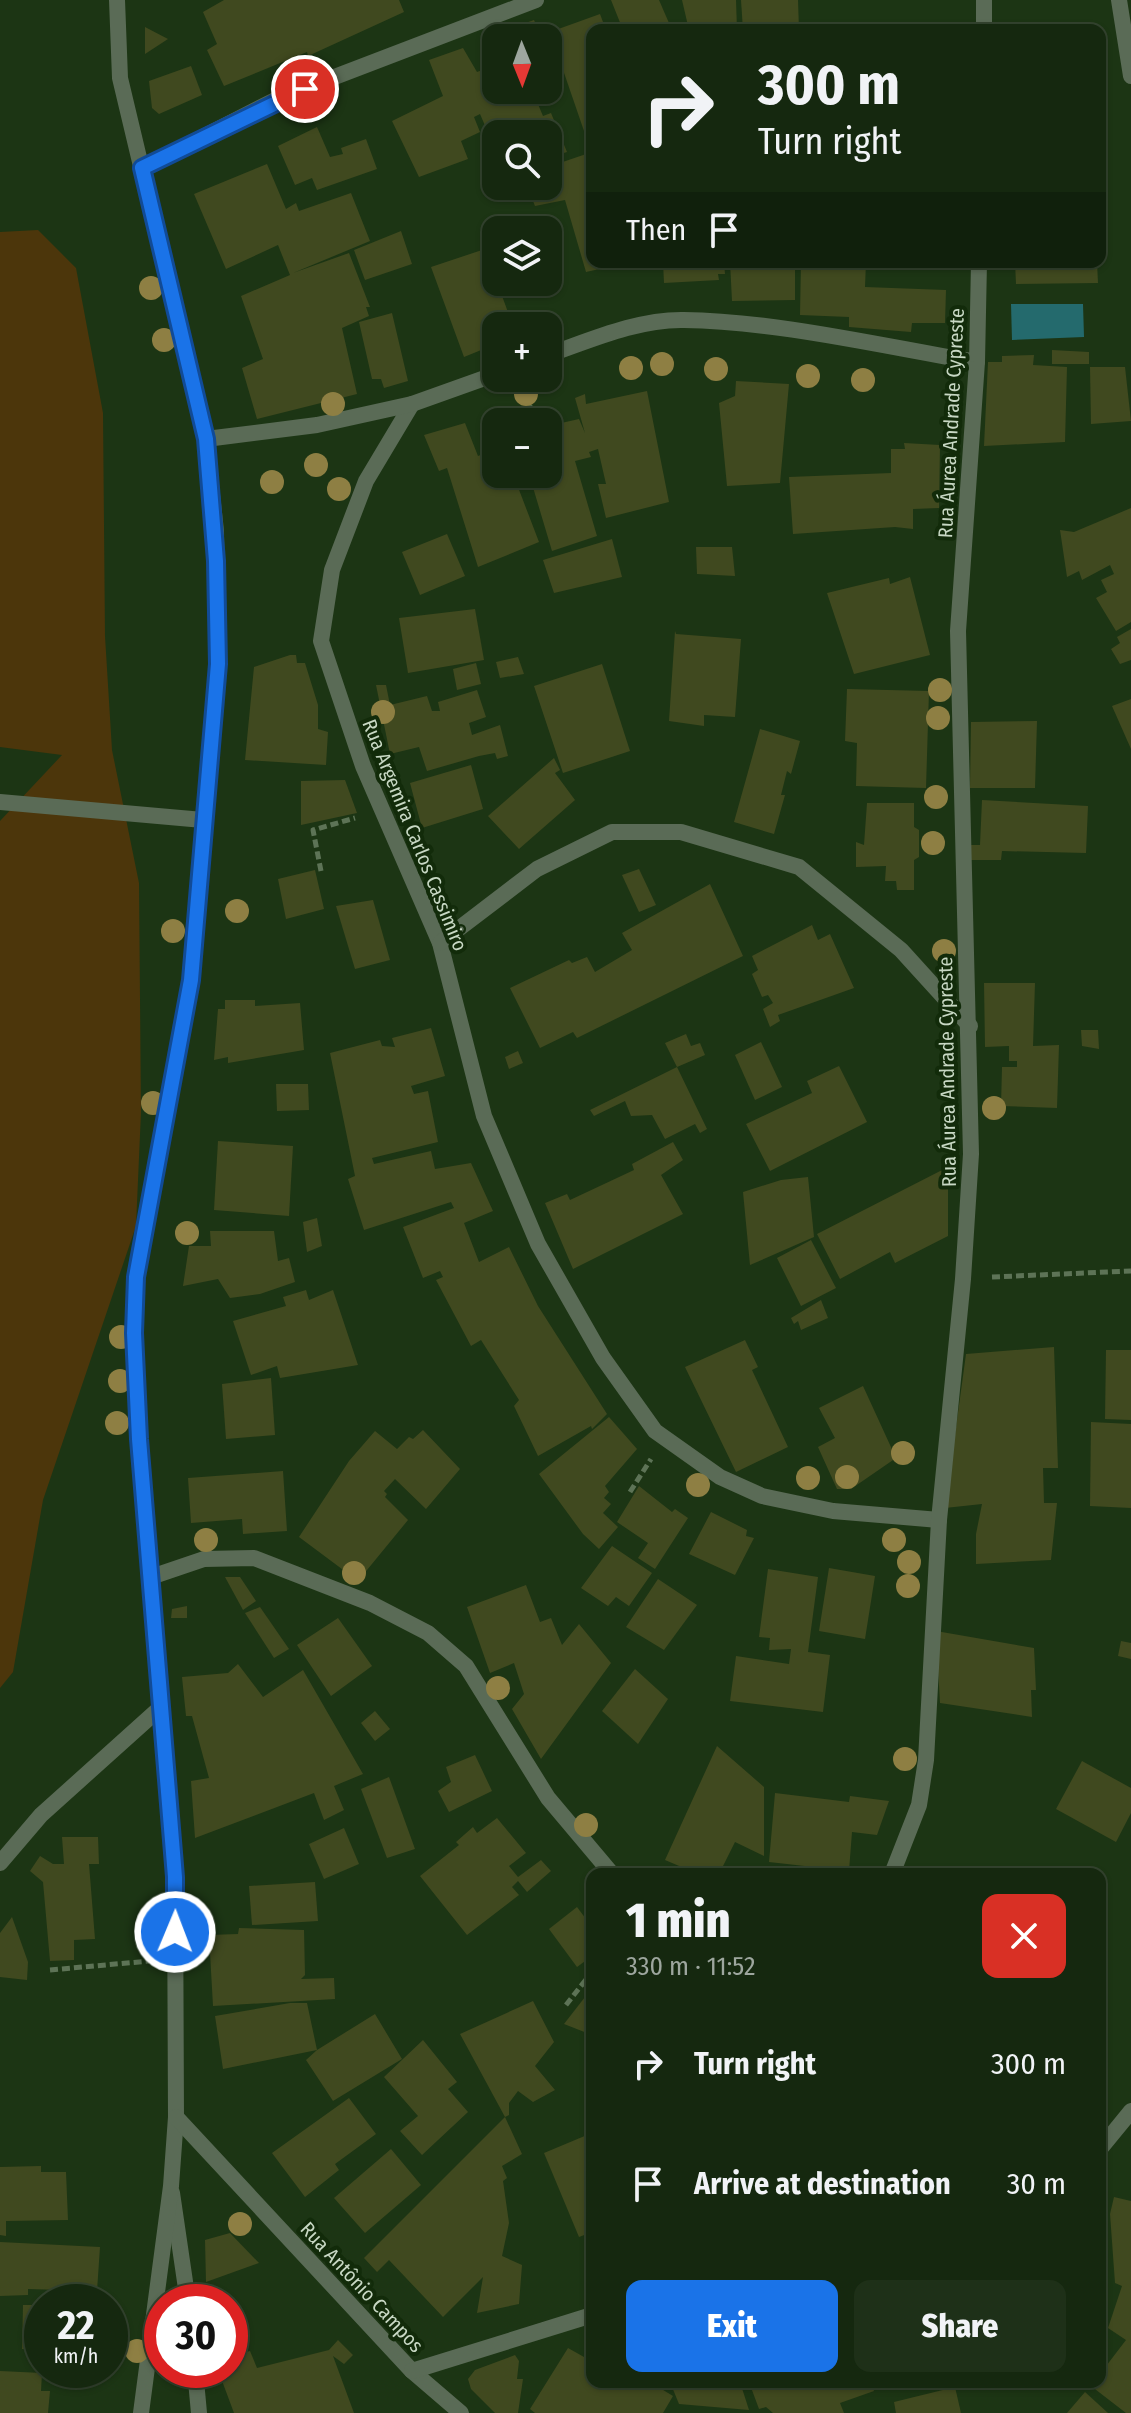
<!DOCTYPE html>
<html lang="en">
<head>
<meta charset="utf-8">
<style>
  body { margin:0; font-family:"Fira Sans Condensed",sans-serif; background:#1e3018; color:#f1f3f6; height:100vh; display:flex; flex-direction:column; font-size:30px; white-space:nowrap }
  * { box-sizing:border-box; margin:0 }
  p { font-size:26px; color:#9da69e }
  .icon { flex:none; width:44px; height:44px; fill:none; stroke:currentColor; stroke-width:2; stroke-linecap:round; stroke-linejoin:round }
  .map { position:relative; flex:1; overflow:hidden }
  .sheet { position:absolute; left:586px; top:1868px; width:520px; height:520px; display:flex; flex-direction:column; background:#15280f; border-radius:16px; box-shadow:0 2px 6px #0004,0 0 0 2px #34442f }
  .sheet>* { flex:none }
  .hud { position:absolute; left:586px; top:24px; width:520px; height:244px; border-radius:16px; box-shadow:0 2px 6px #0004,0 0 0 2px #34442f; background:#15280f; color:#f1f3f6; overflow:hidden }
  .needle { width:52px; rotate:179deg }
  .buttons { position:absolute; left:482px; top:24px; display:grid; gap:16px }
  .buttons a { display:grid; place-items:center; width:80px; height:80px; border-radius:16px; background:#15280f; box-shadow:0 2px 6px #0004,0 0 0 2px #34442f; font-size:40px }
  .speed { position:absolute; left:24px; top:2284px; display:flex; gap:16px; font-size:40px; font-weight:700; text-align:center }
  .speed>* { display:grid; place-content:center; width:104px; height:104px; border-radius:50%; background:#15280f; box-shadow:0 2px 6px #0004,0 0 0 2px #34442f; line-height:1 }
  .speed small { font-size:20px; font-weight:400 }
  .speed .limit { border:12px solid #d22; background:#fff; color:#111 }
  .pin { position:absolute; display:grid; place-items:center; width:68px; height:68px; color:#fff; margin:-34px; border:4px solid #fff; border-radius:50%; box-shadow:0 2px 8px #0007 }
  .me { position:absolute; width:88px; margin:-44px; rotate:1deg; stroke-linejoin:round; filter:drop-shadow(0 0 6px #0008) }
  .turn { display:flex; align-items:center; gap:28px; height:168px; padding:0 40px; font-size:36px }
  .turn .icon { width:104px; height:104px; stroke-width:2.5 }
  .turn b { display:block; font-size:56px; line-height:68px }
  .then { display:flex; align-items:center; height:76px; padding:0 40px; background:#0003; gap:16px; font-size:30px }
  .round { display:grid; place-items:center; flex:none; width:84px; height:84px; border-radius:16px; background:#1e3018 }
  .headline { display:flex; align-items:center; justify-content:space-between; height:136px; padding:0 40px }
  h1 { font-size:48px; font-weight:800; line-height:60px }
  .primary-button { display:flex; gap:16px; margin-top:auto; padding:16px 40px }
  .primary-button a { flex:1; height:92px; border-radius:16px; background:#1a73e8; color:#fff; font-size:32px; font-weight:800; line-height:92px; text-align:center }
  .primary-button a+a { background:#1e3018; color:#f1f3f6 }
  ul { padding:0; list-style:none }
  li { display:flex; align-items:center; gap:24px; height:120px; padding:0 40px }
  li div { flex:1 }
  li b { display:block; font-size:30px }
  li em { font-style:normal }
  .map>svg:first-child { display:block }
  .green { fill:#4c360b }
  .water { fill:#246a6d }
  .building { fill:#40491f }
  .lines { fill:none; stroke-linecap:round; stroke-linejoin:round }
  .path { stroke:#5d7356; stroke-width:5; stroke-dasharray:8 4; stroke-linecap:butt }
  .lane { stroke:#5a6b56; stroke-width:16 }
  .street { stroke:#5a6b56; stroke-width:16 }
  .tree { fill:#8e7f43 }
  .route-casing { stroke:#114b97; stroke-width:20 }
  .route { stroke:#1a73e8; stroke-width:14 }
  .labels { text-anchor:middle; stroke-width:8; stroke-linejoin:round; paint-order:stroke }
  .street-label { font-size:20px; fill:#c8d8c4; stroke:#122b0a }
</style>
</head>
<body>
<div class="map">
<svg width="1131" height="2413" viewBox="0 0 1131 2413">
  <rect width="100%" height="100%" fill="#1c3514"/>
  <path class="green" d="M38,230L76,268L103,413L105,636L112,750L139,883L141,1112L136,1226L43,1500L13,1672L0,1688V821L62,755L0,747V232Z"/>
  <path class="water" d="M1011,304H1083L1084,337L1012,340Z"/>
  <g class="building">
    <path d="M224,0H399L404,12L308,56L307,52L224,86L207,50L217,44L203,12Z"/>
    <path d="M611,0H659L672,30H623Z"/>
    <path d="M682,0H736L737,30H689Z"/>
    <path d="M741,0H798L799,30H743Z"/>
    <path d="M600,14L606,30H592V127L584,131L550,32Z"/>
    <path d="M534,20L539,32L546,38H520L517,26Z"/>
    <path d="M145,27L168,39L145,54Z"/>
    <path d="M463,48L477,72L485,69L482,60L496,54V90H532L543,116L551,113L567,152L557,155L552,143L548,144V134H496V151L480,114L474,117L480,132L461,141L468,159L419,177L392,121L443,96L429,60Z"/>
    <path d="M191,66L202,95L159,114L152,108L149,81Z"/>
    <path d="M317,127L330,157L343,154L341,148L366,139L377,169L317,190L312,178L295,185L278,146Z"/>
    <path d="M592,152V262H612L613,266L586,272L565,200L535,206L527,186H548V167Z"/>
    <path d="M267,164L286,209L296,203L299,211L351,193L370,241L293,273L349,253L370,307H366L369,316L342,328L357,394L257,419L242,368L263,359L241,296L290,275L278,245L226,269L194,194Z"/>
    <path d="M401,231L412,264L365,280L354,250Z"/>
    <path d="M485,249L513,326H496V344L464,357L431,267Z"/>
    <path d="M663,262H724L725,274H718L719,280L664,283Z"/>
    <path d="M730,262H788V270L795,267V300L732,301Z"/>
    <path d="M801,262H866L865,287L946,290L945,323H912L911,332L849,327V317L800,315Z"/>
    <path d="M1015,262H1097L1098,283L1016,284Z"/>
    <path d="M392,313L408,381L384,388L381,379H372L359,322Z"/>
    <path d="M1052,350L1089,352V364H1052Z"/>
    <path d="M1034,355L1033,365L1067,367L1065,442L984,446L988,362H1002V356Z"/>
    <path d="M1090,367H1125L1131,421L1091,424Z"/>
    <path d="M736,381L789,384L780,483L727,486L719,403L735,396Z"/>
    <path d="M647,391L669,502L606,518L598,484H606L598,449L589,452L591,457L575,461L597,536L552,551L529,474H548V426L579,419L585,433L575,398L585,394L586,404Z"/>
    <path d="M465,423L478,456L496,449V474H513L539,542L478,567L447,468L439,471L424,435Z"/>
    <path d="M904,443L940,445L939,508L913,509V529L895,527L793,534L789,477L891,473V449H905Z"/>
    <path d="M1131,508V622L1116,631L1096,598L1107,592L1101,580L1114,574L1110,565L1082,580L1079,571L1067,577L1060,530L1074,532Z"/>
    <path d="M447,534L465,576L420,595L402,552Z"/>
    <path d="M612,539L622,577L554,593L543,560Z"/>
    <path d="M696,547H732L735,576L697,574Z"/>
    <path d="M910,577L930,655L854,674L827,593L889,578L890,584Z"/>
    <path d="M475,609L484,660L408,673L399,618Z"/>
    <path d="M1131,629V660L1120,664L1111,649L1120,643L1117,637Z"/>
    <path d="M675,631L676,634L741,639L735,717L704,715V726L669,721Z"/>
    <path d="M290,655H296L297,663H305L318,705V729L328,732L326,765L245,760L254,667Z"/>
    <path d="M518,657L524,674L500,678L496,662Z"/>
    <path d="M476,663L481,684L457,690L453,669Z"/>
    <path d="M602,664L630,751L563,773L534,686Z"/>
    <path d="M376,685H386L390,705L427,696L432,711H440L438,702L477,690L486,717L469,723L472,735L500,725L508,756L497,759L495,753L479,756L427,771L419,747L390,754Z"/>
    <path d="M847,689L929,691L926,788L856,786L857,743L845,741Z"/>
    <path d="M1131,699V749L1112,706Z"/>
    <path d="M1037,721L1035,788H970L971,722Z"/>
    <path d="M760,729L800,741L791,774L787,771L781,795H785L774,834L734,822Z"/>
    <path d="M554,758L560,770L555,773L575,800L519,849L488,816Z"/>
    <path d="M471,765L483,809L422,828L410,783Z"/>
    <path d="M345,780L357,813L301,825V781Z"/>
    <path d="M982,800L1088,806L1086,853L1002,851L1001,860H969L970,845H980Z"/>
    <path d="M867,803H914V827L919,830V857L914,860V890H897L896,881H885L886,866L856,867V842L864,845Z"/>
    <path d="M639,869L656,905L639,912L622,875Z"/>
    <path d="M315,870L324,909L286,919L278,879Z"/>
    <path d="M710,884L743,956L577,1038L573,1032L540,1048L510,988L569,960L572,963L587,957L595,972L632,950L622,933Z"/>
    <path d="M373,900L390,960L355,969L336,906Z"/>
    <path d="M812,925L818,940L830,934L854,988L778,1015L780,1021L770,1027L763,1009L773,1003L768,995L762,997L752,974L758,970L752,956Z"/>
    <path d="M984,983H1035L1033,1046L1059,1045L1057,1108L1001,1106L1002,1067H1017V1061H1009V1046L985,1047Z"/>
    <path d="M225,1000H255V1006L300,1003L304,1050L228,1063V1057L214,1060L218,1009H225Z"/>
    <path d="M431,1028L445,1076L411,1086L414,1094L428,1091L438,1142L372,1158L374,1164L431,1151L435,1169L471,1163L493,1211L464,1223L479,1262L509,1247L538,1306L607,1414L592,1429L591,1426L538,1456L514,1406L519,1400L481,1340L471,1346L436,1280L443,1277L440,1271L423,1278L403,1227L454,1208L451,1202L364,1230L348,1179L355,1176L330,1053L380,1040L382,1046L395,1047L392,1038Z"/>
    <path d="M1081,1030H1098L1099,1049L1082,1046Z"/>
    <path d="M686,1034L691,1046L700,1043L705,1055L677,1067L665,1043Z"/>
    <path d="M761,1042L782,1087L755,1100L735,1055Z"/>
    <path d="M518,1051L523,1063L509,1069L505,1057Z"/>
    <path d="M839,1066L867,1122L770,1171L746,1124L812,1093L807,1081Z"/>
    <path d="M677,1067L707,1129L700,1133L695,1124L665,1139L652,1115L631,1116L625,1101L594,1116L590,1110Z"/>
    <path d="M276,1084H308L309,1110L277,1111Z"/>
    <path d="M218,1141L293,1146L289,1216L214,1210Z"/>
    <path d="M673,1142L683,1160L661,1175L683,1214L573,1269L545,1203L567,1194L570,1200L634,1170L632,1164Z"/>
    <path d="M948,1167V1236L895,1263L890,1252L840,1279L817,1234Z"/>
    <path d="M808,1177L814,1237L750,1265L743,1192L781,1180Z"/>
    <path d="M317,1218L322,1246L307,1252L303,1222Z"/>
    <path d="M210,1231H274L278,1261L289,1258L295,1282L260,1294L230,1298L218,1279L183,1286L189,1246H211Z"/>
    <path d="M811,1240L836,1288L801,1306L777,1258Z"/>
    <path d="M306,1290L309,1300L333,1290L358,1365L280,1378L277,1366L251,1375L233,1321L286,1306L283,1297Z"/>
    <path d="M821,1300L828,1318L801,1330L798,1321L794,1324L791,1318Z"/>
    <path d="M745,1340L758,1367L752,1370L788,1447L736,1472L685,1367Z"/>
    <path d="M1054,1347L1058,1468H1043L1044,1503H1057L1051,1560L976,1564V1534L982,1504L945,1508L966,1354Z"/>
    <path d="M1106,1350H1131V1420L1105,1419Z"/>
    <path d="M271,1378L275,1435L226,1439L222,1384Z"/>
    <path d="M863,1386L896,1458L851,1489H837L818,1447L835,1438L819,1408Z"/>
    <path d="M609,1417L637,1449L605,1486L609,1492L604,1498L611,1504L603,1513L618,1527L599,1549L583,1534L539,1474Z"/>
    <path d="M1091,1422L1131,1424V1508L1090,1506Z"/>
    <path d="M423,1430L460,1469L426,1509L395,1479L384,1491L387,1494L385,1497L408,1520L358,1581L299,1537L349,1461L375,1431L397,1449L409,1437L413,1439Z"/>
    <path d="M283,1471L287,1531L243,1534L242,1519L191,1523L188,1478Z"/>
    <path d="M639,1486L672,1512L675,1509L688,1518L655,1569L638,1558L648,1543L617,1522Z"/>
    <path d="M711,1512L747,1530L746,1536L754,1538L735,1575L689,1554Z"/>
    <path d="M612,1546L652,1573L629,1606L616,1597L608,1606L581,1588Z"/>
    <path d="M829,1568L875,1576L865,1639L819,1631Z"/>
    <path d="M768,1569L818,1577L808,1652L830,1655L823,1712L730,1701L736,1656L789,1664L791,1649L769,1650L770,1638L759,1637Z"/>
    <path d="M225,1577H240L256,1601L243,1610Z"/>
    <path d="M658,1579L697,1605L664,1650L626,1627Z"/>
    <path d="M526,1585L540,1622L551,1618L562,1645L579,1624L611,1663L541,1759L512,1709L524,1694L514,1663L490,1673L467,1607Z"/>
    <path d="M187,1606V1618H171L172,1609Z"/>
    <path d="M260,1607L289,1649L274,1658L245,1613Z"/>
    <path d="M338,1618L372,1666L331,1696L297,1645Z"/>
    <path d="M936,1631L1034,1648L1036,1690H1031L1032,1717L940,1703Z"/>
    <path d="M1121,1641L1131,1643V1659L1118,1656Z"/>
    <path d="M238,1664L263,1697L303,1670L363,1774L334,1786L344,1810L324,1820L314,1793L195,1838L191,1781L209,1778L192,1716H186L182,1677L228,1673Z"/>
    <path d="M635,1669L668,1699L638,1744L602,1711Z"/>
    <path d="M375,1711L390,1729L375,1741L361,1723Z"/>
    <path d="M717,1746L764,1787V1856L735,1842L719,1874H698L665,1860Z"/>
    <path d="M475,1755L492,1791L449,1812L438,1791L451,1782L446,1767Z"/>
    <path d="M1082,1761L1131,1788V1813L1116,1842L1056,1809Z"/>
    <path d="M389,1777L415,1849L387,1858L361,1789Z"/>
    <path d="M775,1793L849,1802L850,1796L889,1801L877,1835L852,1832L849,1871L769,1862Z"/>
    <path d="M497,1818L526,1853L509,1866L518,1877L541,1860L551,1871L527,1892L518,1881L512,1887L519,1895L467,1935L420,1876L459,1845L456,1842L473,1827L477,1833Z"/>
    <path d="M344,1828L359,1864L324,1879L309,1844Z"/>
    <path d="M62,1837H98L99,1864H89L95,1939L74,1940V1960L50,1961L43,1882L30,1871L40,1856L53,1864H64Z"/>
    <path d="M315,1882L318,1921L252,1925L249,1886Z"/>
    <path d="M577,1907L592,1927V1956L577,1967L549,1929Z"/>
    <path d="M12,1917L28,1962L27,1980L0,1977V1933Z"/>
    <path d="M239,1928L304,1930L305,1975L301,1979L334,1978L335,1999L213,2006L209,1935L238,1934Z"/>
    <path d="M592,1988V2035L564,2024Z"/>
    <path d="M533,2001L554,2042L535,2066L555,2090L533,2102L518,2091L509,2103V2115L505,2117L522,2154L502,2166L507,2178L503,2181L509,2223L502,2256L522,2265L519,2304L477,2313L483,2277L443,2317L389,2260L377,2272L364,2258L505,2117L460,2034Z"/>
    <path d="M290,2003H307L317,2050L375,2014L402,2059L333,2101L306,2060L317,2050L223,2069L215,2016Z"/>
    <path d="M423,2040L457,2082L448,2089L468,2112L422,2155L400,2131L418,2116L384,2077Z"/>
    <path d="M349,2098L376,2134L335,2164L339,2170L305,2197L272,2153Z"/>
    <path d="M587,2135H592V2232L579,2237L544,2153Z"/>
    <path d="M391,2149L421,2185L365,2233L334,2198Z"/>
    <path d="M41,2166V2172H66L68,2220L6,2221V2236L0,2235V2167Z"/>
    <path d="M1114,2197L1131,2201V2413H1126L1091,2386L1100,2382V2374L1126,2340L1108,2328L1122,2286L1115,2283L1110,2214Z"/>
    <path d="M230,2233L259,2263L206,2282L205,2240Z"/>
    <path d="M0,2242L100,2247L97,2291L28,2289V2295L0,2296Z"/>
    <path d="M23,2305H42V2350L22,2349Z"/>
    <path d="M338,2340L353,2355L344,2364L333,2356L354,2413H234L218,2370H230V2357L250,2351L257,2368L329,2350Z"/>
    <path d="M592,2343V2382H650L673,2396L663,2413H535L530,2409L568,2348L584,2357Z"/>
    <path d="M515,2355L519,2361L517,2379H523L518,2413H495L471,2389L468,2379L475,2370Z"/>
    <path d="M0,2371L42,2373L41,2391H50L48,2413H0Z"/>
    <path d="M670,2382H740L749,2410L679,2404Z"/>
    <path d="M749,2382H813L816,2388L834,2382H871L874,2391L840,2403L844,2413H773L766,2407L759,2409Z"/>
    <path d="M955,2387L961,2413H896L894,2402Z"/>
    <path d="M1085,2392L1108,2413H1067Z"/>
  </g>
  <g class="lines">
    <g class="path">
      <path d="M511,422L510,419L531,412L525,379"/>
      <path d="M321,871L313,830L355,818"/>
      <path d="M992,1277L1131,1271"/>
      <path d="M630,1492L651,1459"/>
      <path d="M50,1970L149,1961"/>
      <path d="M566,2005L592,1972"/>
    </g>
    <g class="lane">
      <path d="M0,802L203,820"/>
      <path d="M172,2193L188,2302"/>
      <path d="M195,2370L199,2413"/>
    </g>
    <g class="street">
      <path d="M117,0L120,78L206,439L216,531L218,664L191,980L136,1277L134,1333L139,1439L175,1877L176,2117L171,2186L141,2413"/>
      <path d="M1119,0L1131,76"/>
      <path d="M984,30V0"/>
      <path d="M142,168L277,99L536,0"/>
      <path d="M548,355C591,340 638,319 684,320C776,321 886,347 977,362"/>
      <path d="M412,404L366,481L332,570L321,641L363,766L440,943L484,1116L538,1244L603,1358L655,1431L720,1477L762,1496L833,1511L939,1520"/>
      <path d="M206,439L317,425L412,404L496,374"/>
      <path d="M440,943L537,869L612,832H681L799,867L901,950L970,1026"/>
      <path d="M151,1577L204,1559L254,1558L370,1603L428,1633L466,1666L548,1798L612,1874"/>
      <path d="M0,1863L41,1815L160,1708"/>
      <path d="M892,1874L919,1805L926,1760L939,1520L963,1279L971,1154L958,631L977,362L979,262"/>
      <path d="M176,2117L412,2371L461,2413"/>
      <path d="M1100,2149L1131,2111"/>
      <path d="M412,2371L592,2315"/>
    </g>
  </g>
  <g class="tree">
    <circle cx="151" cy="288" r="12"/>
    <circle cx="164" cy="340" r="12"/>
    <circle cx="662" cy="364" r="12"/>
    <circle cx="631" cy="368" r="12"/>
    <circle cx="716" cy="369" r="12"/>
    <circle cx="808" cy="376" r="12"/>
    <circle cx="863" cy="380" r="12"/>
    <circle cx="526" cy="394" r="12"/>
    <circle cx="333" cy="404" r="12"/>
    <circle cx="316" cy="465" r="12"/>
    <circle cx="272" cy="482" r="12"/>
    <circle cx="339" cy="489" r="12"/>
    <circle cx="940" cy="690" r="12"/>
    <circle cx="383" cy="712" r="12"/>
    <circle cx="938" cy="718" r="12"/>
    <circle cx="936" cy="797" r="12"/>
    <circle cx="933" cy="843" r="12"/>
    <circle cx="237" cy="911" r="12"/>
    <circle cx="173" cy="931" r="12"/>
    <circle cx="944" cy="951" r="12"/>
    <circle cx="153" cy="1103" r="12"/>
    <circle cx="994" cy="1108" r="12"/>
    <circle cx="187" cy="1233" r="12"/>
    <circle cx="121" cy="1337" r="12"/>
    <circle cx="120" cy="1381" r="12"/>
    <circle cx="117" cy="1423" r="12"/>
    <circle cx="903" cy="1453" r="12"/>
    <circle cx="847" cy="1477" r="12"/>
    <circle cx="808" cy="1478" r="12"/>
    <circle cx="698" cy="1485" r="12"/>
    <circle cx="206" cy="1540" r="12"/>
    <circle cx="894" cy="1540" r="12"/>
    <circle cx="909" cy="1562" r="12"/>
    <circle cx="354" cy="1573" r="12"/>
    <circle cx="908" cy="1586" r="12"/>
    <circle cx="498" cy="1688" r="12"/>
    <circle cx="905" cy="1759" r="12"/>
    <circle cx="586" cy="1825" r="12"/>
    <circle cx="240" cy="2224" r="12"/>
    <circle cx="137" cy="2351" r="12"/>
  </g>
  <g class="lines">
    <g class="route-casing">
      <path id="route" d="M175,1932V1877L139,1439L134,1333L136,1277L191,980L218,664L216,561L206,439L142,168L305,89"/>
    </g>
    <use href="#route" class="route"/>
  </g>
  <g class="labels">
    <g class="street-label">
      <text transform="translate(951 423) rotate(-87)" y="7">Rua Áurea Andrade Cypreste</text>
      <text transform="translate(415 835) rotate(68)" y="7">Rua Argemira Carlos Cassimiro</text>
      <text transform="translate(947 1072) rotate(-91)" y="7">Rua Áurea Andrade Cypreste</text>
      <text transform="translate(362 2287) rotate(47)" y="7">Rua Antônio Campos</text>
    </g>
  </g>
</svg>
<div class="buttons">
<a><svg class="needle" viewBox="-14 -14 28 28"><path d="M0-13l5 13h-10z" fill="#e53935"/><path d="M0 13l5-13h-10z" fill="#9da69e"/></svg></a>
<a><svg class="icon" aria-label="search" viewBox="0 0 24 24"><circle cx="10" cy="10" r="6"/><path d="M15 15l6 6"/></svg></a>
<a><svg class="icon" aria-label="layers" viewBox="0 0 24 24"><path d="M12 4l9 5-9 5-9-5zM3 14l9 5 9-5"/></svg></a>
<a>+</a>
<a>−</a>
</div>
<div class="speed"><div>22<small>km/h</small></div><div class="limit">30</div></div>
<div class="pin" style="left:305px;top:89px;background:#d93025"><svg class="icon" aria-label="arrive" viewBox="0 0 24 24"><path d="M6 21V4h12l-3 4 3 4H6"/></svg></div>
<svg class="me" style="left:175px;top:1932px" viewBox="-20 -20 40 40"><circle r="17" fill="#1a73e8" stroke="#fff" stroke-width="3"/><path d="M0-11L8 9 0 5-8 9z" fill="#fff"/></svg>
<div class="hud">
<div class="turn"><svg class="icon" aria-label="right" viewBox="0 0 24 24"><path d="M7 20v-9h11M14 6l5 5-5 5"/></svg><div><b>300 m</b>Turn right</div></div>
<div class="then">Then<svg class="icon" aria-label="arrive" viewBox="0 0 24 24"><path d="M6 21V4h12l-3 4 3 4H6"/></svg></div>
</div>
<section class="sheet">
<div class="headline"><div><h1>1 min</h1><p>330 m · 11:52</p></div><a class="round" style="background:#d93025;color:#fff"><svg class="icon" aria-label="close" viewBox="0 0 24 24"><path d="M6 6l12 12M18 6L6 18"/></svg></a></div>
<ul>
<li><svg class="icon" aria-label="right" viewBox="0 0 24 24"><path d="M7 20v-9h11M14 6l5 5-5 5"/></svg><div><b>Turn right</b></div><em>300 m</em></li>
<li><svg class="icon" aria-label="arrive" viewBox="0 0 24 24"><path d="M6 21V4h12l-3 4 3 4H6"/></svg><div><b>Arrive at destination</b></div><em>30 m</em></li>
</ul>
<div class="primary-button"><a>Exit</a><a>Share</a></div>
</section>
</div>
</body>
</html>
